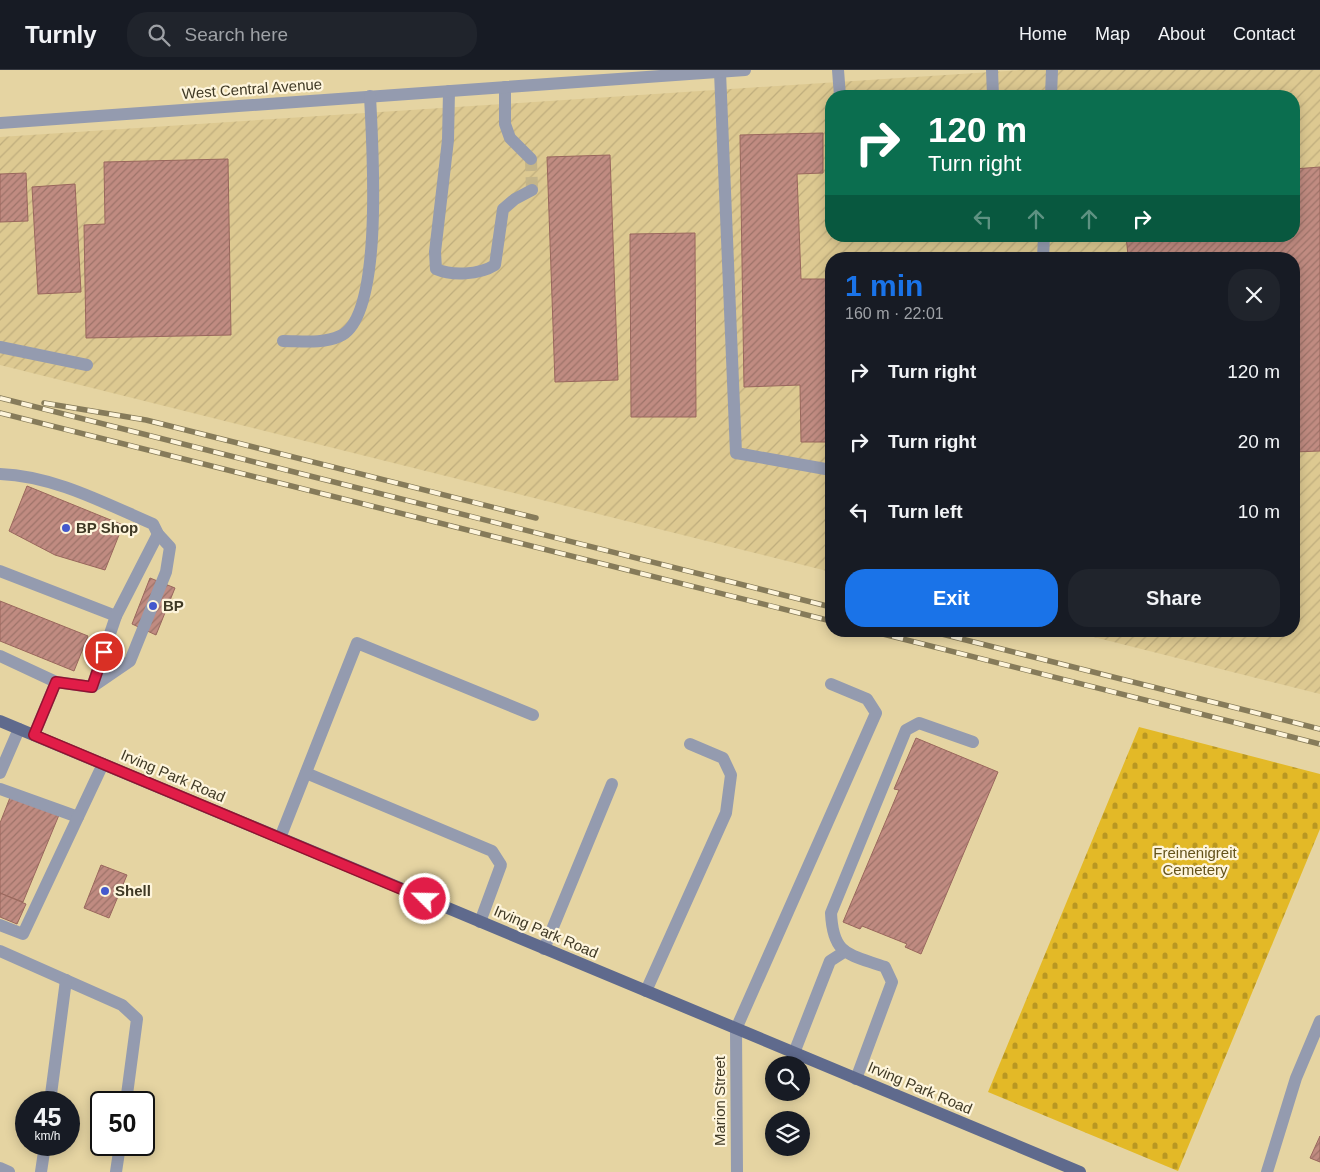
<!DOCTYPE html>
<html lang="en">
<head>
<meta charset="utf-8">
<style>
  body { margin:0; font-family:Arial,sans-serif; background:#20242c; color:#f1f3f6; height:100vh; display:flex; flex-direction:column; font-size:19px; white-space:nowrap }
  * { box-sizing:border-box; margin:0 }
  p { font-size:16px; color:#9ea1a6 }
  .icon { flex:none; width:28px; height:28px; fill:none; stroke:currentColor; stroke-width:2; stroke-linecap:round; stroke-linejoin:round }
  .map { position:relative; flex:1; overflow:hidden }
  .panel { position:absolute; left:825px; top:182px; width:475px; height:385px; display:flex; flex-direction:column; background:#171b24; border-radius:20px; box-shadow:0 2px 12px #0003 }
  .panel>* { flex:none }
  .guide { position:absolute; left:825px; top:20px; width:475px; height:152px; border-radius:20px; box-shadow:0 2px 12px #0003; background:#0b6e4f; color:#fff; overflow:hidden }
  .buttons { position:absolute; left:765px; top:986px; display:grid; gap:10px }
  .buttons a { display:grid; place-items:center; width:45px; height:45px; border-radius:50%; background:#171b24; box-shadow:0 2px 12px #0003; font-size:25px }
  .speed { position:absolute; left:15px; top:1021px; display:flex; gap:10px; font-size:25px; font-weight:700; text-align:center }
  .speed>* { display:grid; place-content:center; width:65px; height:65px; border-radius:50%; background:#171b24; box-shadow:0 2px 12px #0003; line-height:1 }
  .speed small { font-size:12px; font-weight:400 }
  .speed .limit { border:2px solid #111; border-radius:8px; background:#fff; color:#111 }
  .pin { position:absolute; display:grid; place-items:center; width:42px; height:42px; color:#fff; margin:-21px; border:2px solid #fff; border-radius:50%; box-shadow:0 1px 5px #0007 }
  .me { position:absolute; width:55px; margin:-28px; rotate:293deg; stroke-linejoin:round; filter:drop-shadow(0 0 4px #0008) }
  .turn { display:flex; align-items:center; gap:18px; height:105px; padding:0 20px; font-size:22px }
  .turn .icon { width:65px; height:65px; stroke-width:2.5 }
  .turn b { display:block; font-size:35px; line-height:42px }
  .lanes { display:flex; align-items:center; height:48px; padding:0 20px; background:#0003; justify-content:center; gap:25px; direction:ltr }
  .lanes .off { opacity:.35 }
  .round { display:grid; place-items:center; flex:none; width:52px; height:52px; border-radius:20px; background:#20242c }
  .headline { display:flex; align-items:center; justify-content:space-between; height:85px; padding:0 20px }
  h1 { font-size:30px; font-weight:700; line-height:38px; color:#1a73e8 }
  .action { display:flex; gap:10px; margin-top:auto; padding:10px 20px }
  .action a { flex:1; height:58px; border-radius:20px; background:#1a73e8; color:#fff; font-size:20px; font-weight:700; line-height:58px; text-align:center }
  .action a+a { background:#20242c; color:#f1f3f6 }
  ul { padding:0; list-style:none }
  li { display:flex; align-items:center; gap:15px; height:70px; padding:0 20px }
  li div { flex:1 }
  li b { display:block; font-size:19px }
  li em { font-style:normal }
  header { display:flex; align-items:center; gap:30px; box-sizing:border-box; height:70px; padding:0 25px; background:#171b24; border-bottom:1px solid #363941 }
  header strong { font-size:24px }
  nav { display:flex; gap:28px; margin-inline-start:auto; font-size:18px }
  .search { width:350px; height:45px; background:#20242c; display:flex; align-items:center; gap:12px; box-sizing:border-box; padding:0 18px; border-radius:20px; color:#9ea1a6; font-size:19px }
  .map>svg:first-child { display:block }
  .industrial { fill:url(#industrial-furrows); fill-rule:evenodd }
  .cemetery { fill:url(#cemetery-stones) }
  .building { fill:url(#building-hatch); stroke:#99675d }
  .lines { fill:none; stroke-linecap:round; stroke-linejoin:round }
  .minor-tunnel { stroke:#c4b589; stroke-width:12; stroke-dasharray:12 6; stroke-linecap:butt }
  .minor { stroke:#949baf; stroke-width:12 }
  .major { stroke:#5f6a8d; stroke-width:12 }
  .rail-casing { stroke:#867b5a; stroke-width:5.5 }
  .rail { stroke:#fef5dc; stroke-width:4; stroke-dasharray:11; stroke-linecap:butt }
  .route-casing { stroke:#92132f; stroke-width:12 }
  .route { stroke:#e11d48; stroke-width:9 }
  .poi-dot { fill:#4459cd; stroke:#fef5dc; stroke-width:2 }
  .labels { text-anchor:middle; stroke-width:4.5; stroke-linejoin:round; paint-order:stroke }
  .street-label { font-size:15px; fill:#3f3925; stroke:#fef5dc }
  .poi-label { font-size:15px; font-weight:bold; fill:#3f3925; stroke:#fef5dc; text-anchor:start }
  .park-label { font-size:15px; fill:#65531b; stroke:#fef5dc }
</style>
</head>
<body>
<header>
<strong>Turnly</strong>
<div class="search"><svg class="icon" aria-label="search" viewBox="0 0 24 24"><circle cx="10" cy="10" r="6"/><path d="M15 15l6 6"/></svg>Search here</div>
<nav><a>Home</a><a>Map</a><a>About</a><a>Contact</a></nav>
</header>
<div class="map">
<svg width="1320" height="1102" viewBox="0 0 1320 1102">
  <defs>
    <pattern id="industrial-furrows" width="10" height="10" patternUnits="userSpaceOnUse" patternTransform="scale(1.25)"><rect width="10" height="10" fill="#ddc991"/><path d="M-1 1l2-2M0 10L10 0M9 11l2-2" fill="none" stroke="#bfad7d"/></pattern>
    <pattern id="cemetery-stones" width="16" height="16" patternUnits="userSpaceOnUse" patternTransform="scale(1.25)"><rect width="16" height="16" fill="#e3b927"/><path d="M2 7V4a2 2 0 0 1 4 0v3zM10 15v-3a2 2 0 0 1 4 0v3z" fill="#b99721"/></pattern>
    <pattern id="building-hatch" width="6" height="6" patternUnits="userSpaceOnUse" patternTransform="scale(1.25)"><rect width="6" height="6" fill="#c08b81"/><path d="M-1 1l2-2M0 6l6-6M5 7l2-2" fill="none" stroke="#9d7369"/></pattern>
  </defs>
  <rect width="100%" height="100%" fill="#e5d4a2"/>
  <path class="industrial" d="M1020,0H1320V624L1070,561H1294V189H831V502L0,295V67ZM831,26H1294V166H831Z"/>
  <path class="cemetery" d="M1139,657L1320,704V759L1178,1101L988,1022Z"/>
  <g class="building">
    <path d="M823,63V103L797,104L801,209H831V372H801L800,315L744,317L740,65Z"/>
    <path d="M610,85L618,310L555,312L547,87Z"/>
    <path d="M228,89L231,265L86,268L84,155L105,154L104,92Z"/>
    <path d="M1320,97V381L1294,382V189L1077,188L1128,185L1126,166H1294V99Z"/>
    <path d="M26,103L28,151L0,152V104Z"/>
    <path d="M75,114L81,222L38,224L32,117Z"/>
    <path d="M695,163L696,347H631L630,164Z"/>
    <path d="M27,416L123,455L105,500L55,485L9,461Z"/>
    <path d="M150,508L175,518L156,565L132,554Z"/>
    <path d="M0,531L88,566L74,601L0,571Z"/>
    <path d="M916,668L998,702L921,884L905,877L907,874L862,856L860,859L843,852L899,720L894,719Z"/>
    <path d="M11,725L59,745L23,832L0,823V753Z"/>
    <path d="M101,795L127,805L109,848L84,838Z"/>
    <path d="M0,823L26,834L17,854L0,847Z"/>
    <path d="M1320,1066V1092L1310,1088Z"/>
  </g>
  <g class="lines">
    <path class="minor-tunnel" d="M531,89L532,120"/>
    <g class="minor">
      <path d="M838,0L840,26"/>
      <path d="M992,0L993,26"/>
      <path d="M720,2L736,383L831,400"/>
      <path d="M505,17V54L510,68L531,89"/>
      <path d="M449,21L448,70L435,182L436,199C452,206 479,205 495,195L503,139L515,129L532,120"/>
      <path d="M1051,26L1052,0"/>
      <path d="M0,53L745,0"/>
      <path d="M1043,189L1044,166"/>
      <path d="M283,271C301,271 323,274 340,266C385,247 372,70 370,26"/>
      <path d="M0,277L87,295"/>
      <path d="M0,404C54,406 104,433 153,454L158,464L170,477L166,502L130,591L92,617"/>
      <path d="M0,501L116,546"/>
      <path d="M0,586L56,612"/>
      <path d="M34,665L56,612L92,617L116,546L158,464"/>
      <path d="M0,703L19,659"/>
      <path d="M306,703L492,781L501,795L480,852"/>
      <path d="M0,719L78,747"/>
      <path d="M280,768L357,573L533,645"/>
      <path d="M0,855L23,864L103,694"/>
      <path d="M544,879L612,714"/>
      <path d="M0,881L122,935L137,949L126,1032"/>
      <path d="M646,921L726,743L731,705L723,688L690,674"/>
      <path d="M794,983L830,891L844,882"/>
      <path d="M856,1009L892,912L885,897C849,884 833,886 831,843L906,660L919,653L973,672"/>
      <path d="M50,1032L66,910"/>
      <path d="M0,1098L9,1102"/>
      <path d="M41,1102L45,1075"/>
      <path d="M116,1102L120,1075"/>
      <path d="M737,1102L736,959L876,643L867,629L831,614"/>
      <path d="M1267,1102L1296,1008L1320,951"/>
    </g>
    <path class="major" d="M0,651L1080,1102"/>
    <g class="rail-casing">
      <g id="rail">
        <path d="M0,328L831,537"/>
        <path d="M44,333L146,350L536,448"/>
        <path d="M0,343L831,551"/>
        <path d="M871,561L1320,674"/>
        <path d="M930,561L1320,659"/>
      </g>
    </g>
    <use href="#rail" class="rail"/>
  </g>
  <g class="lines">
    <g class="route-casing">
      <path id="route" d="M104,582L92,617L56,612L34,665L425,829"/>
    </g>
    <use href="#route" class="route"/>
  </g>
  <g class="poi-dot">
    <circle cx="66" cy="458" r="5"/>
    <circle cx="153" cy="536" r="5"/>
    <circle cx="105" cy="821" r="5"/>
  </g>
  <g class="labels">
    <g class="street-label">
      <text transform="translate(252 19) rotate(-4)" y="5">West Central Avenue</text>
      <text transform="translate(173 706) rotate(23)" y="5">Irving Park Road</text>
      <text transform="translate(546 862) rotate(23)" y="5">Irving Park Road</text>
      <text transform="translate(920 1018) rotate(23)" y="5">Irving Park Road</text>
      <text transform="translate(720 1031) rotate(-90)" y="5">Marion Street</text>
    </g>
    <g class="poi-label">
      <text x="76" y="463">BP Shop</text>
      <text x="163" y="541">BP</text>
      <text x="115" y="826">Shell</text>
    </g>
    <g class="park-label">
      <text x="1195" y="788">Freinenigreit<tspan x="1195" dy="17">Cemetery</tspan></text>
    </g>
  </g>
</svg>
<div class="buttons">
<a><svg class="icon" aria-label="search" viewBox="0 0 24 24"><circle cx="10" cy="10" r="6"/><path d="M15 15l6 6"/></svg></a>
<a><svg class="icon" aria-label="layers" viewBox="0 0 24 24"><path d="M12 4l9 5-9 5-9-5zM3 14l9 5 9-5"/></svg></a>
</div>
<div class="speed"><div>45<small>km/h</small></div><div class="limit">50</div></div>
<div class="pin" style="left:104px;top:582px;background:#d93025"><svg class="icon" aria-label="arrive" viewBox="0 0 24 24"><path d="M6 21V4h12l-3 4 3 4H6"/></svg></div>
<svg class="me" style="left:425px;top:829px" viewBox="-20 -20 40 40"><circle r="17" fill="#e11d48" stroke="#fff" stroke-width="3"/><path d="M0-11L8 9 0 5-8 9z" fill="#fff"/></svg>
<div class="guide">
<div class="turn"><svg class="icon" aria-label="right" viewBox="0 0 24 24"><path d="M7 20v-9h11M14 6l5 5-5 5"/></svg><div><b>120 m</b>Turn right</div></div>
<div class="lanes"><svg class="icon off" aria-label="left" viewBox="0 0 24 24"><path d="M17 20v-9H6M10 6l-5 5 5 5"/></svg><svg class="icon off" aria-label="ahead" viewBox="0 0 24 24"><path d="M12 20V5M6 11l6-6 6 6"/></svg><svg class="icon off" aria-label="ahead" viewBox="0 0 24 24"><path d="M12 20V5M6 11l6-6 6 6"/></svg><svg class="icon" aria-label="right" viewBox="0 0 24 24"><path d="M7 20v-9h11M14 6l5 5-5 5"/></svg></div>
</div>
<section class="panel">
<div class="headline"><div><h1>1 min</h1><p>160 m · 22:01</p></div><a class="round"><svg class="icon" aria-label="close" viewBox="0 0 24 24"><path d="M6 6l12 12M18 6L6 18"/></svg></a></div>
<ul>
<li><svg class="icon" aria-label="right" viewBox="0 0 24 24"><path d="M7 20v-9h11M14 6l5 5-5 5"/></svg><div><b>Turn right</b></div><em>120 m</em></li>
<li><svg class="icon" aria-label="right" viewBox="0 0 24 24"><path d="M7 20v-9h11M14 6l5 5-5 5"/></svg><div><b>Turn right</b></div><em>20 m</em></li>
<li><svg class="icon" aria-label="left" viewBox="0 0 24 24"><path d="M17 20v-9H6M10 6l-5 5 5 5"/></svg><div><b>Turn left</b></div><em>10 m</em></li>
</ul>
<div class="action"><a>Exit</a><a>Share</a></div>
</section>
</div>
</body>
</html>
